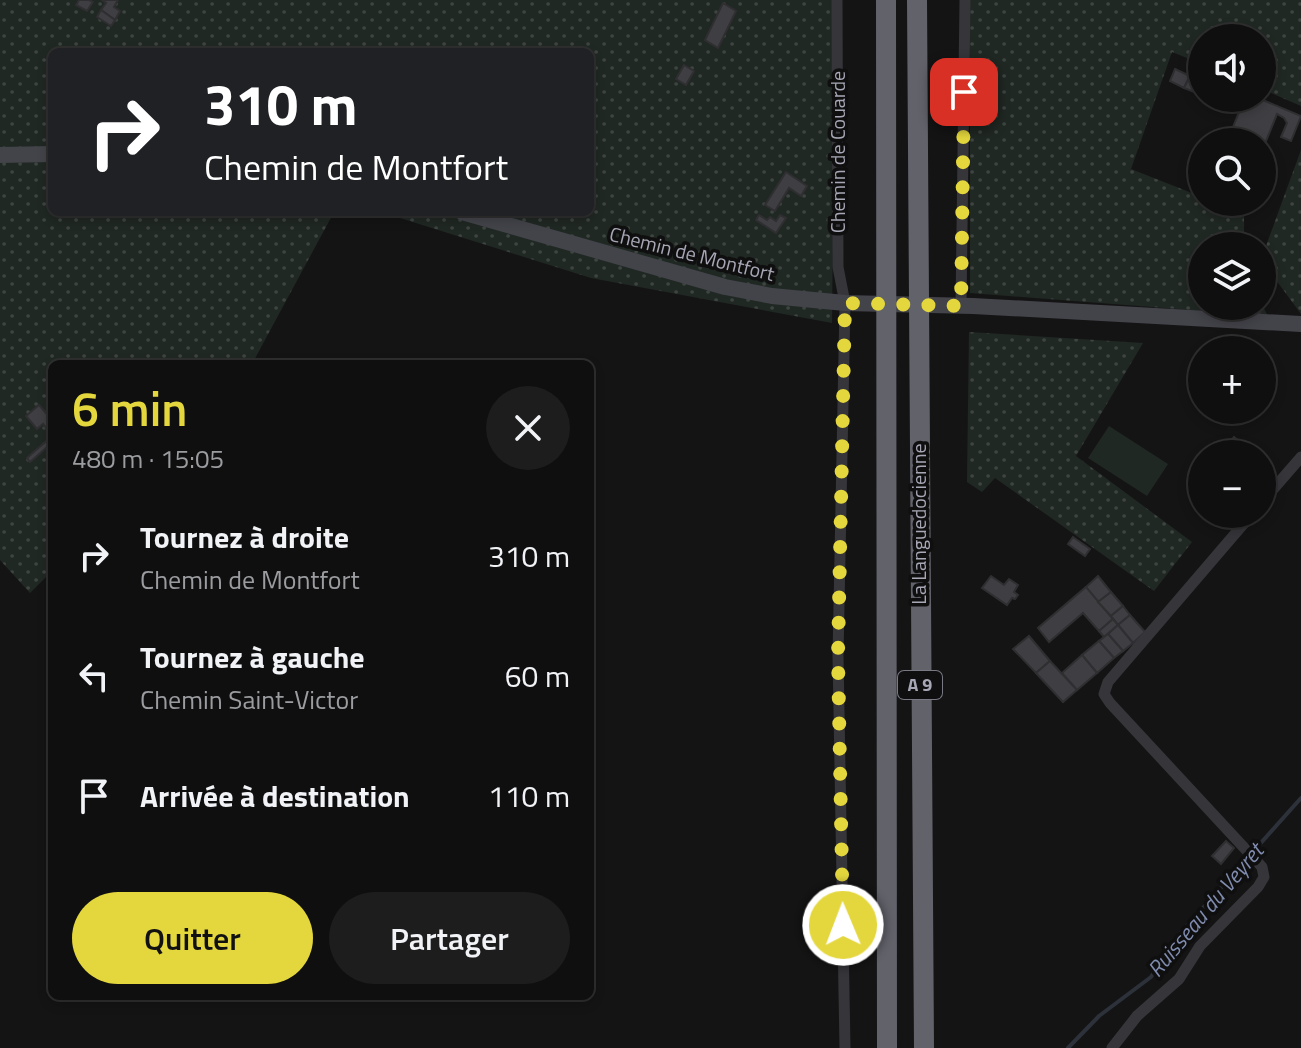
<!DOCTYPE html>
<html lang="fr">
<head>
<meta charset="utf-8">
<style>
  body { margin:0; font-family:"Titillium Web",sans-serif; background:#1d1d1e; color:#f1f3f6; height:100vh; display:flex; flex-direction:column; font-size:30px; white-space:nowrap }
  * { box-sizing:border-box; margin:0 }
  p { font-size:26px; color:#9b9c9f }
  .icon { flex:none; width:44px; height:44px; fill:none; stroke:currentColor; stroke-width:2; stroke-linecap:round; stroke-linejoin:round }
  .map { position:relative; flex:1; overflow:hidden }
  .details { position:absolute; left:48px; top:360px; width:546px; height:640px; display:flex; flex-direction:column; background:#0f0f10; border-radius:12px; box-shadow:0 4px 12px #0003,0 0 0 2px #2f2f30 }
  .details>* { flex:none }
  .hud { position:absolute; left:48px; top:48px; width:546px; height:168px; border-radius:12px; box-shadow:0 4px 12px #0003,0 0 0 2px #2f2f30; background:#202124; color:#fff; overflow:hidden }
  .controls { position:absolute; left:1188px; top:24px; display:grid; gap:16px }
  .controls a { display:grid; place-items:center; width:88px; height:88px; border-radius:50%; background:#0f0f10; box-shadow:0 4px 12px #0003,0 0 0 2px #2f2f30; font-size:40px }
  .pin { position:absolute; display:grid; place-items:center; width:68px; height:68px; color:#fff; margin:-34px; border-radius:16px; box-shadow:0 4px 12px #0006 }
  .me { position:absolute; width:88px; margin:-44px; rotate:359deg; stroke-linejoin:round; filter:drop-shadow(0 0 6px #0008) }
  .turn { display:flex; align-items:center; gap:28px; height:168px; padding:0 24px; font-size:36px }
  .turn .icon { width:104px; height:104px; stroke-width:2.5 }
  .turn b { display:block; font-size:56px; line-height:68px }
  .round { display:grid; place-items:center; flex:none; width:84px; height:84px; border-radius:42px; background:#1d1d1e }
  .overview { display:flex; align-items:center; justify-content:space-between; height:136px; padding:0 24px }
  h1 { font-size:48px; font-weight:600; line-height:60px; color:#e4d73d }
  .action { display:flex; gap:16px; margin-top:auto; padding:16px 24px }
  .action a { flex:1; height:92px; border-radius:48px; background:#e4d73d; color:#111; font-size:32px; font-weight:600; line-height:92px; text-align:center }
  .action a+a { background:#1d1d1e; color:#f1f3f6 }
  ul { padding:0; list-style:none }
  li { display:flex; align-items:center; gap:24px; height:120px; padding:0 24px }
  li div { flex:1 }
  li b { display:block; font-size:30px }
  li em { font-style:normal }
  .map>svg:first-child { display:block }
  .grass { fill:url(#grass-dots) }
  .pitch { fill:#202823 }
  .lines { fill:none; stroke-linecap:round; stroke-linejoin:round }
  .stream { stroke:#2d313a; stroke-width:4 }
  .building { fill:#3f3e42; stroke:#2f2e31; stroke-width:2 }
  .street { stroke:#36353a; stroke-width:11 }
  .secondary { stroke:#43434a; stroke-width:16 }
  .highway { stroke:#62626b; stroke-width:20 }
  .route { stroke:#e4d73d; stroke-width:14; stroke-dasharray:0 25.2 }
  .labels { text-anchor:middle; stroke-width:7; stroke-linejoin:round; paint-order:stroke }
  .shield { fill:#0f0f10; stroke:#797984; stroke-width:2 }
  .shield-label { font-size:18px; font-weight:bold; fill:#a7a7b5 }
  .street-label { font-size:20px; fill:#a7a7b5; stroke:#0f0f10 }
  .water-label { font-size:22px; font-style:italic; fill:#808cae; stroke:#0f0f10 }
</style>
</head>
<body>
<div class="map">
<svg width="1301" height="1048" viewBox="0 0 1301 1048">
  <defs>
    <pattern id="grass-dots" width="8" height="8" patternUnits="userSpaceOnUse" patternTransform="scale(2)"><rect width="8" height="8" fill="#202823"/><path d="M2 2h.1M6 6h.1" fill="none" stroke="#3e4441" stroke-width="1.8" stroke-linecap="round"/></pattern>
  </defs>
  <rect width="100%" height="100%" fill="#141415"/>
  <g class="grass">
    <path d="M0,0H835L832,323L591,278L381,212H590V52H52V212H334L252,364H52V571L30,593L0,560Z"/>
    <path d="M970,0H1301V106L1262,89V38H1202V64L1172,52L1131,169L1202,197V202H1216L1244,213V246H1202V306L1262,305L1268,316L970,293Z"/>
    <path d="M1301,150V314L1262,261V257Z"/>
    <path d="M969,332L1143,343L1076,456L1192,542L1154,591L995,478L982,492L967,482Z"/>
  </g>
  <path class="pitch" d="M1109,426L1168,464L1147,496L1088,458Z"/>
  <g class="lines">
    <path class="stream" d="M1068,1048L1099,1016L1151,977L1177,937L1301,798"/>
  </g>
  <g class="building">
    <path d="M79,0H89L93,2L87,11L76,5Z"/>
    <path d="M118,0L114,7L120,11L115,20L101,10L106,3L102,0Z"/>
    <path d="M723,3L736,11L718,48L705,40Z"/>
    <path d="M101,10L115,20L111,26L97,17Z"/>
    <path d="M684,65L694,71L686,85L676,79Z"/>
    <path d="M1175,69L1190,76L1184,88L1170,81Z"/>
    <path d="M1193,70L1202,74V95L1184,88Z"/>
    <path d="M1229,98H1258L1301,116L1291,141L1281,137L1287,123L1284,118L1277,114L1264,146L1262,142H1255L1231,132L1239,112L1226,106Z"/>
    <path d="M786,172L807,186L801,196L789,188L775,211L765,205Z"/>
    <path d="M759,215L767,220L770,217L776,221L780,215L786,218L776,233L756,220Z"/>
    <path d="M1243,306H1261L1260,316L1242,315Z"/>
    <path d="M39,405L52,420V435L43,424L37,429L26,416Z"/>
    <path d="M52,436V453L46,448L30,462L27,458Z"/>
    <path d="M1234,437L1250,451L1254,446L1263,453L1238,454L1227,446Z"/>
    <path d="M1230,514H1241L1243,516L1234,526L1225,520Z"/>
    <path d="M1073,537L1090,549L1085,556L1068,544Z"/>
    <path d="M991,576L1004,585L1009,579L1018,585L1014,592L1018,595L1015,599L1012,598L1007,605L982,588Z"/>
    <path d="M1098,576L1111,592L1098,602L1086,587Z"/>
    <path d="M1086,587L1113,619L1099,631L1083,613L1049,642L1038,628Z"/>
    <path d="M1111,592L1123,606L1111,616L1098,602Z"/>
    <path d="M1123,606L1130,615L1118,625L1111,616Z"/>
    <path d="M1130,615L1145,632L1133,643L1118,625Z"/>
    <path d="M1113,619L1118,625L1104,637L1099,631Z"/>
    <path d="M1118,625L1133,643L1123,651L1108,634Z"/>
    <path d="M1108,634L1123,651L1114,658L1099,641Z"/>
    <path d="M1029,636L1050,661L1036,673L1013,649Z"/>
    <path d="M1099,641L1114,658L1097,673L1082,655Z"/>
    <path d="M1082,655L1097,673L1077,690L1062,673Z"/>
    <path d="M1050,661L1077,690L1063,702L1036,673Z"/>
    <path d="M1226,841L1234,848L1221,864L1212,856Z"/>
  </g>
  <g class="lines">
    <g class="street">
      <path d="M837,0L838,267L845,303L838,656L845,1048"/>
      <path d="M961,306L965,0"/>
      <path d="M1262,502L1301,457"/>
      <path d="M1112,1048L1137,1016L1179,979L1200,946L1258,887L1264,877L1262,867L1110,703L1104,694L1108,682L1252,514"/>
    </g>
    <g class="secondary">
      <path d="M0,155L52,154"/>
      <path d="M462,212L725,287L772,296L845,303L973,306L1301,324"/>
    </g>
    <g class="highway">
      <path d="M886,0L887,1048"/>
      <path d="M917,0L924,1048"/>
    </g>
  </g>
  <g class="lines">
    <path class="route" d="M843,925L838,656L845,303L961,306L964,92"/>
  </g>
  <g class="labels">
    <rect class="shield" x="898" y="671" width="44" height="28" rx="6"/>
    <g class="shield-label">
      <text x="920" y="691">A 9</text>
    </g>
    <g class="street-label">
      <text transform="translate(838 152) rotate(-90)" y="7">Chemin de Couarde</text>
      <text transform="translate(692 254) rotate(14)" y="7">Chemin de Montfort</text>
      <text transform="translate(919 524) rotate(-90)" y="7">La Languedocienne</text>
    </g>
    <g class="water-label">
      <text transform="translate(1205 910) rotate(-50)" y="8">Ruisseau du Veyret</text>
    </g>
  </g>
</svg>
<div class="controls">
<a><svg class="icon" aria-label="sound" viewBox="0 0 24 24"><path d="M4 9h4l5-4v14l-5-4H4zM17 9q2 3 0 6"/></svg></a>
<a><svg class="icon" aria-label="search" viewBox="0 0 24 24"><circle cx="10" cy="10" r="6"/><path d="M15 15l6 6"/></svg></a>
<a><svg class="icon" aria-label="layers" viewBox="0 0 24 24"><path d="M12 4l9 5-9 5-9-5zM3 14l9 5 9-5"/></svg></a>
<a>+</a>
<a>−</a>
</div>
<div class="pin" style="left:964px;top:92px;background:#d93025"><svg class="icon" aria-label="arrive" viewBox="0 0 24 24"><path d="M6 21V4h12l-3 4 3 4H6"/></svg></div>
<svg class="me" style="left:843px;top:925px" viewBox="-20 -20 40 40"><circle r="17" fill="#e4d73d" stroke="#fff" stroke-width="3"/><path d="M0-11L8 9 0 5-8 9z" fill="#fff"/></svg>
<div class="hud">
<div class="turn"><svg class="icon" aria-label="right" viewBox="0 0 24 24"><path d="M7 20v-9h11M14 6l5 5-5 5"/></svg><div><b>310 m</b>Chemin de Montfort</div></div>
</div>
<section class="details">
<div class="overview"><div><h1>6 min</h1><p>480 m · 15:05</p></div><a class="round"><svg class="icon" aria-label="close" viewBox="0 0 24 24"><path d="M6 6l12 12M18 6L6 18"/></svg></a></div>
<ul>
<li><svg class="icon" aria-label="right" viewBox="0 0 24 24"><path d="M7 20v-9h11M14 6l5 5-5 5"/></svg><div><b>Tournez à droite</b><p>Chemin de Montfort</p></div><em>310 m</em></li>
<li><svg class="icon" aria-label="left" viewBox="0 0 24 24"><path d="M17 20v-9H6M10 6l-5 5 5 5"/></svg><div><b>Tournez à gauche</b><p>Chemin Saint-Victor</p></div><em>60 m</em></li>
<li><svg class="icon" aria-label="arrive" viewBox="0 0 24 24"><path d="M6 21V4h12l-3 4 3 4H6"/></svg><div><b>Arrivée à destination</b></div><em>110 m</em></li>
</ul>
<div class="action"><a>Quitter</a><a>Partager</a></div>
</section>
</div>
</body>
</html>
